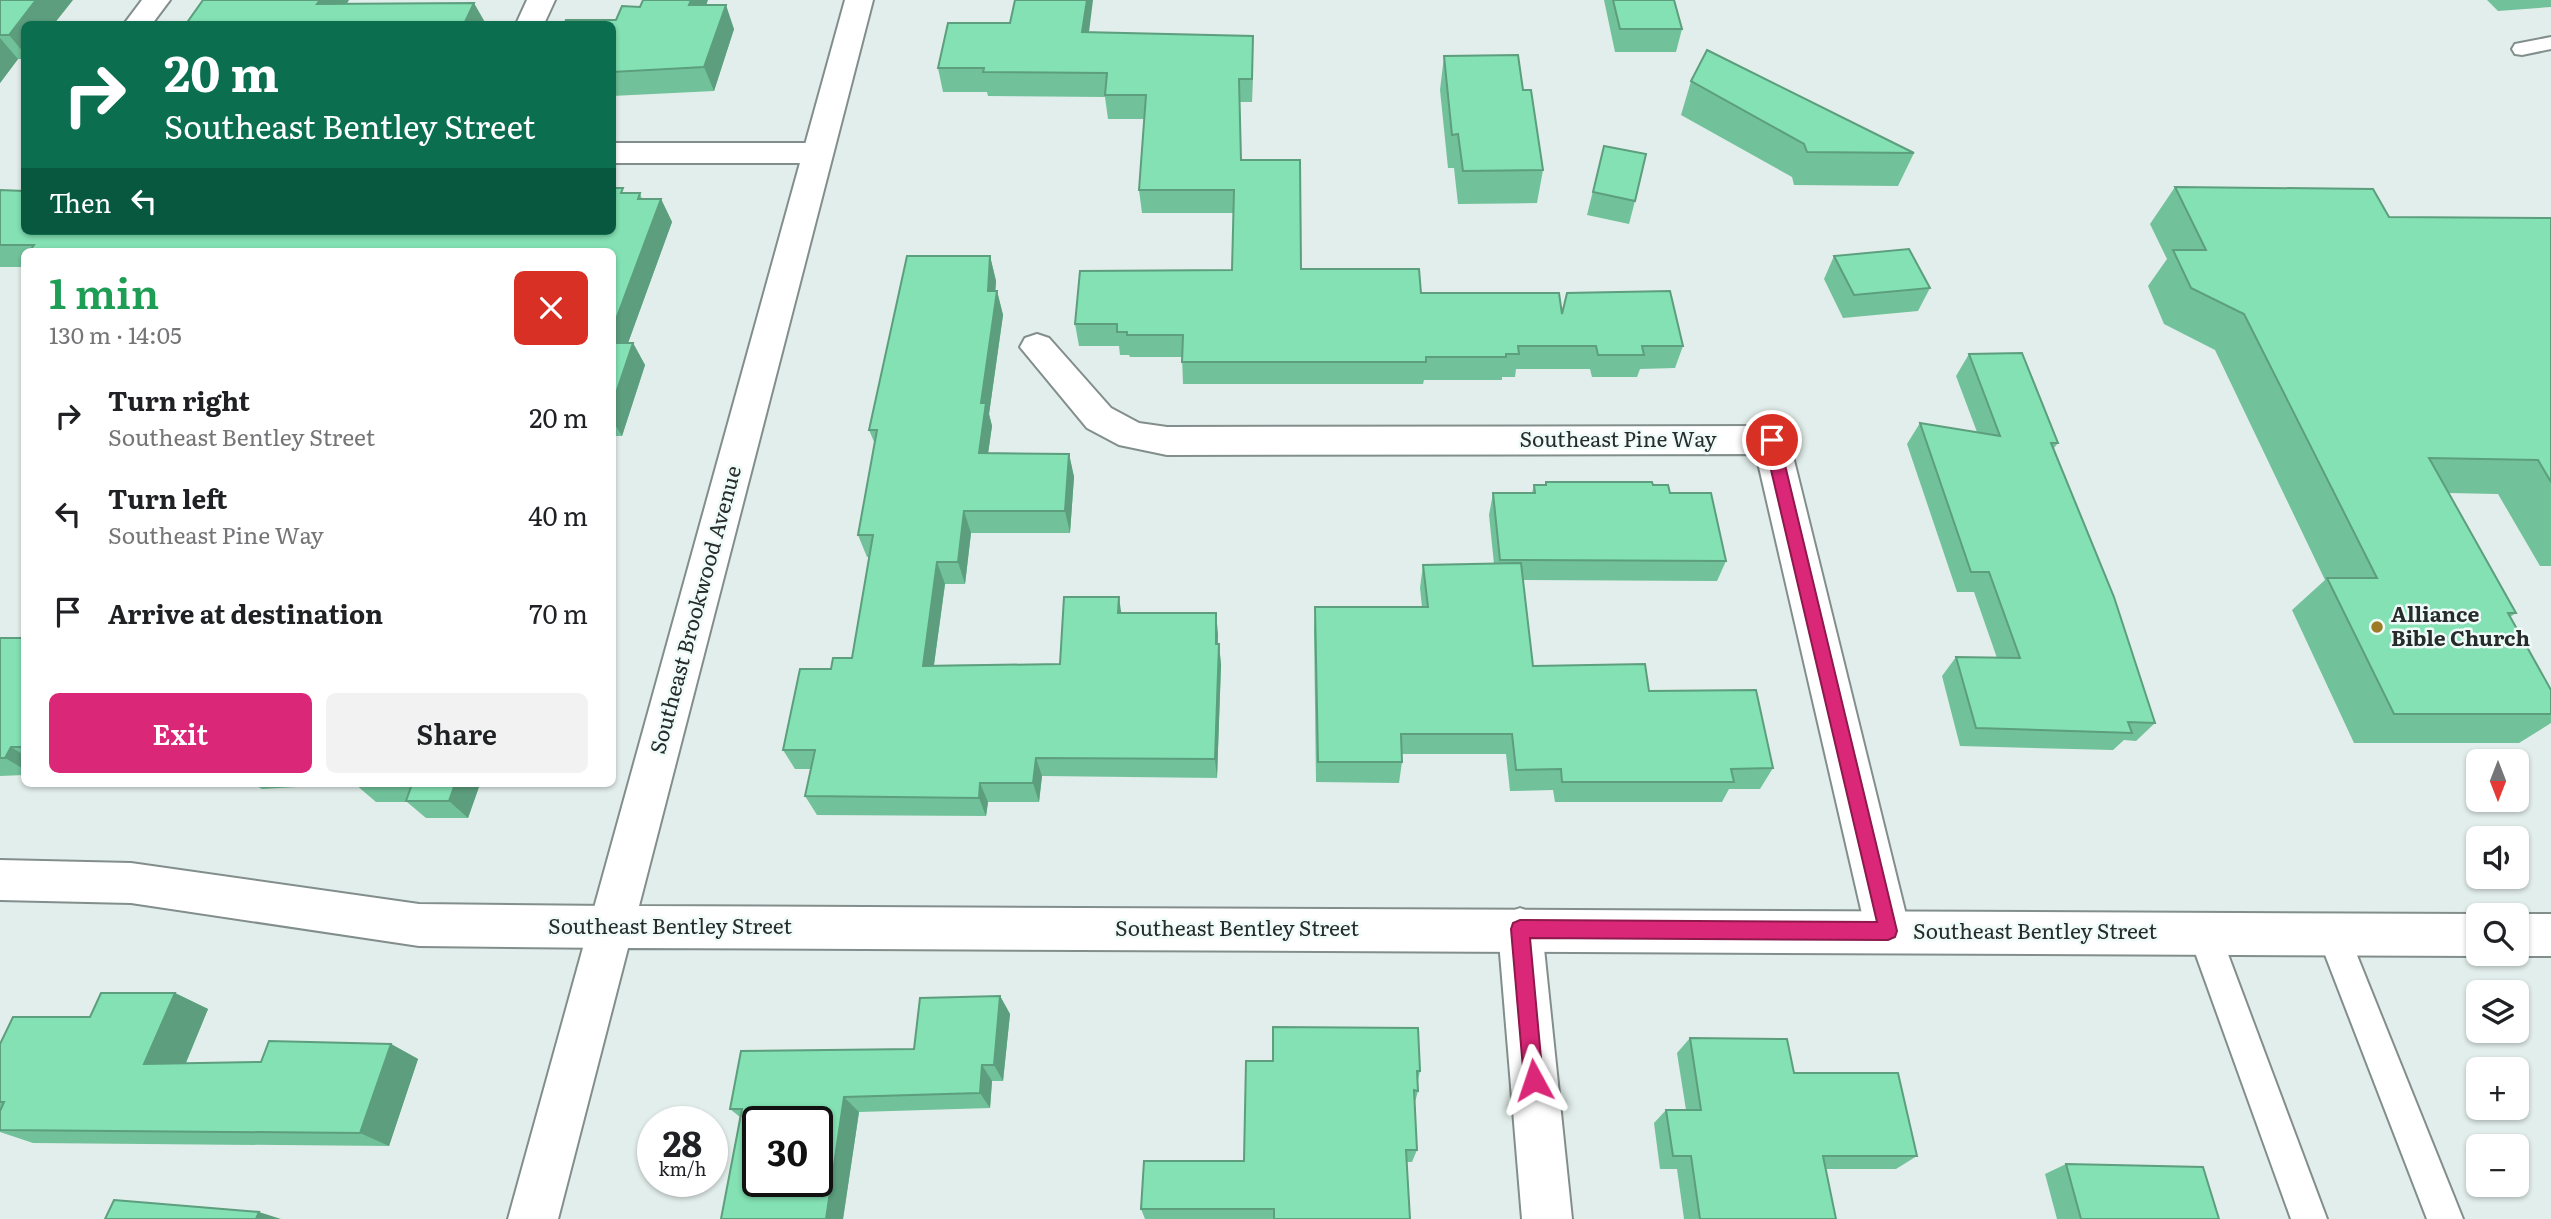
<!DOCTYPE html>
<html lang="en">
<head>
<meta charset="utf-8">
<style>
  body { margin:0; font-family:Literata,serif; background:#f2f2f2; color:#202124; height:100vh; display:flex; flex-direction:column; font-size:26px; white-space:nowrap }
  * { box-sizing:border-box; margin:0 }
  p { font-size:23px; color:#757577 }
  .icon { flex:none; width:38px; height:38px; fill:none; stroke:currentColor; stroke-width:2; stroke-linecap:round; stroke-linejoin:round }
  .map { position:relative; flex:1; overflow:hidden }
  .panel { position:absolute; left:21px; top:248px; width:595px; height:539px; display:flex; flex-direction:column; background:#fff; border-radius:10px; box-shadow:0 2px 5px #0004 }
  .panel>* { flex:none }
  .guide { position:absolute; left:21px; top:21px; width:595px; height:214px; border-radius:10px; box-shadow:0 2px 5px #0004; background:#0b6e4f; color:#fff; overflow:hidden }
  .needle { width:46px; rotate:180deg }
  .controls { position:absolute; left:2466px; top:749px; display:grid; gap:14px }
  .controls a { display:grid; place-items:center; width:63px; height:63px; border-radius:10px; background:#fff; box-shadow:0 2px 5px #0004; font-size:35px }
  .speed { position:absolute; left:637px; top:1106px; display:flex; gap:14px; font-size:35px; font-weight:700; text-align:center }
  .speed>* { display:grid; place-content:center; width:91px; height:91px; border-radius:50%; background:#fff; box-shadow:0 2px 5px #0004; line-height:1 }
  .speed small { font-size:18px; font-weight:400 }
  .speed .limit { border:4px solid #111; border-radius:10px; background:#fff; color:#111 }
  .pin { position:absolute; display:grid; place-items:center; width:60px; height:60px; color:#fff; margin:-30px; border:4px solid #fff; border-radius:50%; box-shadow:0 2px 7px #0007 }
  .me { position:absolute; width:77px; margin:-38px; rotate:355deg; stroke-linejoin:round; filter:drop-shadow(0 0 5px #0008) }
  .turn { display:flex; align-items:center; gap:24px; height:147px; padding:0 28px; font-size:32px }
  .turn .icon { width:91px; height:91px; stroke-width:2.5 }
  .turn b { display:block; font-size:49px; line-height:60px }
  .then { display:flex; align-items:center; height:66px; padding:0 28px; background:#0003; gap:14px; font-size:26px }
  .round { display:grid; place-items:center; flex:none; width:74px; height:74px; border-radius:10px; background:#f2f2f2 }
  .headline { display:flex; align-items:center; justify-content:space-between; height:119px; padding:0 28px }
  h1 { font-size:42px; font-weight:600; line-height:52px; color:#1e9e55 }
  .action { display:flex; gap:14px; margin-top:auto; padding:14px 28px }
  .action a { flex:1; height:80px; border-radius:10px; background:#db2777; color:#fff; font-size:28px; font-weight:600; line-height:80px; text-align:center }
  .action a+a { background:#f2f2f2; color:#202124 }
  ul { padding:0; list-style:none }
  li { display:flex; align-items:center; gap:21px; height:98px; padding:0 28px }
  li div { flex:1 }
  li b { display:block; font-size:26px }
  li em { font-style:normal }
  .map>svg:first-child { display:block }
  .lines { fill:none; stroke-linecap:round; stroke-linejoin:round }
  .lane-casing { stroke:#828e8b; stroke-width:4 }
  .street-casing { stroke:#828e8b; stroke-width:4 }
  .secondary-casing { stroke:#828e8b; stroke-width:4 }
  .lane { fill:#fff; fill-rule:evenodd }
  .street { fill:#fff; fill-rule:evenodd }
  .secondary { fill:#fff; fill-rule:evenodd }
  .wall { fill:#71c29a }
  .shaded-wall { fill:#5c9e7d }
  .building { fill:#83e1b3; stroke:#5c9e7d; stroke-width:2; fill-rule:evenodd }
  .route { fill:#db2777; stroke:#8e194d; stroke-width:2 }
  .poi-dot { fill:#9d7a25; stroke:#effbf8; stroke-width:2.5 }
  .labels { text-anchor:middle; stroke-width:5; stroke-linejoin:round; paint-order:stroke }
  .street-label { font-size:21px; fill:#272b2a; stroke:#effbf8 }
  .poi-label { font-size:21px; font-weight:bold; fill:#272b2a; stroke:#effbf8; text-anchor:start }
</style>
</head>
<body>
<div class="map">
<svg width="2551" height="1219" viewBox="0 0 2551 1219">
  <rect width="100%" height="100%" fill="#e2eeeb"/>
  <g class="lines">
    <g class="lane-casing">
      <g id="lane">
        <path d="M2551,37V49L2522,55L2515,54L2512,49L2515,44Z"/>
        <path d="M2204,918L2215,922L2220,933L2327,1219H2291L2188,933L2193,922Z"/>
        <path d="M2333,919L2344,923L2463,1219H2427L2317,934L2322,923Z"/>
      </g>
    </g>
    <g class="street-casing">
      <g id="street">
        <path d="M142,0H170L152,24H124Z"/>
        <path d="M527,0H555L544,24H516Z"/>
        <path d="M612,143H818L829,146L833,153L829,160L818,163H612Z"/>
        <path d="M1037,334L1049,338L1111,408L1139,423L1167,427L1771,426L1784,430L1789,440L1910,931L1904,946L1888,952L1872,946L1866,931L1756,454L1167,455L1119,445L1087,428L1020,347L1025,338Z"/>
        <path d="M0,860L131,863L419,904L611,906L627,912L633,927L627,942L611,948L419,946L131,903L0,900Z"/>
        <path d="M1520,908L1536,914L1542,929L1572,1219H1522L1498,929L1504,914Z"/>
      </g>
    </g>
    <g class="secondary-casing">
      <g id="secondary">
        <path d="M845,0H873L639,906L2478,914L2482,915H2478V954H2484L2478,956L628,948L558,1219H508Z"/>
        <path d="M2516,914H2551V956H2516L2510,954H2516V915H2512Z"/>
      </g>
    </g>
    <use href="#lane" class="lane"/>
    <use href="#street" class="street"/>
    <use href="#secondary" class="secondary"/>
  </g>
  <g class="wall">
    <path d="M0,0L24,24V59H18L0,83Z"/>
    <path d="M1604,0H1674L1682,29L1676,52H1615Z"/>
    <path d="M2487,0H2551V7L2498,11Z"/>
    <path d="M706,5L734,29L714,91L612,96V24H564L616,20L640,7Z"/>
    <path d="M1089,32L1253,36L1252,102H1240L1241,160L1301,269L1421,293L1562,314L1683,346L1675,368L1640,369L1637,377H1592L1590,369H1516L1515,377H1502V380H1424L1423,384H1183L1182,357H1130L1129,355H1120L1119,346H1079L1075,324L1232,270L1234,213H1142L1139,190L1145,119H1108L1105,97L988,96L987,92H943L938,68Z"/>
    <path d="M1444,56L1523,90L1543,170L1537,203L1458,204L1454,168H1448L1440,90Z"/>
    <path d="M1691,81L1914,153L1898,186L1794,185L1792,177L1681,115Z"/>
    <path d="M1604,146L1635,201L1629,224L1587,215Z"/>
    <path d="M2175,187L2389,217L2551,218V566H2540L2498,494L2448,493L2516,613L2510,617L2551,690V723L2519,743H2354L2292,610L2325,580L2215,350L2164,324L2148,286L2167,259L2150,224Z"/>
    <path d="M0,190L612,231L626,193H640L642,199H661L672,222L628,343H633L645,365L622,436H612V252H24V267H0Z"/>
    <path d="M990,256L996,281L995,291H997L1003,315L989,414L992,426L988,453L1069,454L1074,477L1070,533H971L965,584H945L934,665L1060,664L1121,613L1218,634V644H1219L1221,665L1217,778L1042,776L1039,802H988L986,816L817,815L805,796L811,769H795L783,750L831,669L852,658L869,557H867L858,535L875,444L869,430Z"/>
    <path d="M1834,256L1930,288L1918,311L1843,318L1824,279Z"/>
    <path d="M1969,354L2058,443L2054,448L2155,723L2136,741L2124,740L2113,750L1960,746L1942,676L1956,657L1997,658L1974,592H1957L1907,444L1920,423L1977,432L1956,376Z"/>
    <path d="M1546,482L1653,485L1670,493L1726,561L1717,581L1523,580L1533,666L1649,691L1773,768L1760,789H1729L1722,802H1555L1553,790L1510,791L1506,754H1402V762L1399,783L1316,782L1314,630L1315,607H1422L1420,588L1423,565L1494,564L1489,515L1493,493H1532L1534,485H1545Z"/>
    <path d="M0,638H24V775L0,776Z"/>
    <path d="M254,784H348L262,789Z"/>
    <path d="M355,784H480L468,818H426L407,802H376Z"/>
    <path d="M175,993L208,1009L186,1063L261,1062L391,1044L418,1059L389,1146L33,1143L0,1132V1044Z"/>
    <path d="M1000,996L1010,1014L1003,1081H992L990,1108L859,1112L843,1219H721L740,1117L730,1109L914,1049Z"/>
    <path d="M1690,1038L1794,1073L1917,1156L1896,1169H1826L1836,1219H1684L1677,1169H1660L1654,1123L1666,1110H1686L1677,1053Z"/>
    <path d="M1246,1061L1420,1071L1418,1080V1091L1415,1102L1417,1150L1412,1162H1407L1410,1219H1145L1141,1209L1244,1161Z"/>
    <path d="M2066,1164L2219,1219H2057L2045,1174Z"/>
  </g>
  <g class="shaded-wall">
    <path d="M36,0H73L54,24H24V53L9,35Z"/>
    <path d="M320,0H349L335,24L317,4Z"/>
    <path d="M691,0H708L698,29L689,5Z"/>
    <path d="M1087,0H1093L1086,56L1082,32Z"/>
    <path d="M474,3L486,24H464Z"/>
    <path d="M726,5L734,29L714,91L704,67Z"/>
    <path d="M1253,36V60L1252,102V79Z"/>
    <path d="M0,38L18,59L0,83Z"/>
    <path d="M661,199L672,222L620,365L612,352V330Z"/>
    <path d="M990,256L996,281L994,315L997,291L1003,315L989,414L992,426L985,475L979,453Z"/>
    <path d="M633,343L645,365L622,436L612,420V405Z"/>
    <path d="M1069,454L1074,477L1070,533L1065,511Z"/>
    <path d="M964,511L971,533L965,584L958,562Z"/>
    <path d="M937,562L945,584L931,686L923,666Z"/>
    <path d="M1119,597L1122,618L1118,613Z"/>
    <path d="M1216,613L1218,634L1217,665L1216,644Z"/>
    <path d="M1219,644L1221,665L1217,778L1215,759Z"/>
    <path d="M11,747L24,755V769L5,758Z"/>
    <path d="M1036,758L1042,776L1039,802L1033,783Z"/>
    <path d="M980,783L988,802L986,816L979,798Z"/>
    <path d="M455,784H480L468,818L449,801Z"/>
    <path d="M175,993L208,1009L179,1079L144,1064Z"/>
    <path d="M1000,996L1010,1014L1003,1081L994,1065Z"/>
    <path d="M391,1044L418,1059L389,1146L360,1133Z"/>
    <path d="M982,1065L992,1081L990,1108L980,1093Z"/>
    <path d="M844,1097L859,1112L843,1219H826Z"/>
    <path d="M259,1212L281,1219H256Z"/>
  </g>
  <g class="building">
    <path d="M0,0H36L9,35H0Z"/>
    <path d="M203,0H320L317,4L474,3L464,24H186Z"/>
    <path d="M643,0H691L689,5H726L704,67L612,72V24H548H564L566,20H616L622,6L640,7Z"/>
    <path d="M1015,0H1087L1082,32L1253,36L1252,79H1239L1241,160H1300L1301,269H1419L1421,293H1559L1562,314L1567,293L1670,291L1683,346H1642L1644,355H1598L1596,346H1518L1519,354H1506V357H1426V362H1182L1183,335H1127V332H1117V324H1075L1080,271L1232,270L1234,190H1139L1146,95H1105L1107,73L983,72L984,68H938L948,23H1010Z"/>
    <path d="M1613,0H1674L1682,29H1620Z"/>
    <path d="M1707,50L1914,153L1807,152L1804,144L1691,81Z"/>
    <path d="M1518,55L1523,90H1531L1543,170L1463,171L1458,134L1452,135L1444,56Z"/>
    <path d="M1604,146L1646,154L1635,201L1593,192Z"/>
    <path d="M2175,187L2373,189L2389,217L2551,218V482L2538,460L2429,458L2516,613H2508L2551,690V714H2394L2327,578H2377L2244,314L2191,288L2173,250H2206Z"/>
    <path d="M612,188H623L621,193H640L638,199H661L612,330V252H51L53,249H31L34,245H0V190L24,191V231H612Z"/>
    <path d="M1909,249L1930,288L1854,295L1834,256Z"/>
    <path d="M907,256H990L988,291H997L981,403H986L979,453L1069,454L1065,511H964L958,562H937L923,666L1060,664L1064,597H1119L1118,613H1216V644H1219L1215,759L1036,758L1033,783H980L979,798L805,796L815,750H783L800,669H831L833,658H852L873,535H858L877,430H869Z"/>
    <path d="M612,343H633L612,405Z"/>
    <path d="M2022,353L2058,443H2051L2114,597L2155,723L2128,722L2132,733L1976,728L1956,657L2020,658L1989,572H1971L1920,423L2000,436L1969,354Z"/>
    <path d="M1546,482H1652L1653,485H1668L1670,493H1711L1726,561L1500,560L1493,493H1535L1534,485H1546Z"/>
    <path d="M1521,563L1533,666L1645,664L1649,691L1756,690L1773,768L1731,769L1734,782H1562L1561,769L1516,770L1512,734H1401L1402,762H1318L1315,607H1428L1423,565Z"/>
    <path d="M0,638H24V747H11L5,758H0Z"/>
    <path d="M355,784H455L449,801H406L412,784Z"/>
    <path d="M101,993H175L144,1064L261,1062L269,1041L391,1044L360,1133L0,1130V1111L4,1102H0V1044L13,1017H90Z"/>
    <path d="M1000,996L994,1065H982L980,1093L844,1097L826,1219H721L742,1109H730L741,1051L914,1049L920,998ZM758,1122H817V1181H758Z"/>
    <path d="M1273,1027L1418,1028L1420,1071H1417L1418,1091L1414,1090L1417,1150H1406L1410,1219H1274V1209H1141L1144,1161H1244L1246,1061H1273Z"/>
    <path d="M1690,1038L1787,1039L1794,1073H1898L1917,1156H1823L1836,1219H1700L1691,1156H1673L1666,1110H1701Z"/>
    <path d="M2066,1164L2203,1167L2219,1219H2081Z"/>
    <path d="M114,1200L259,1212L256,1219H105Z"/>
  </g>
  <path class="route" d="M1772,434L1779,440L1897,931L1895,937L1888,940L1530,938L1543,1080L1541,1087L1534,1090L1527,1087L1524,1080L1511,929L1513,923L1520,920L1877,922L1764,440Z"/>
  <circle class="poi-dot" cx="2377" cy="627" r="7"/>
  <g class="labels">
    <g class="street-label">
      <text x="1618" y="447">Southeast Pine Way</text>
      <text transform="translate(696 610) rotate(-75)" y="7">Southeast Brookwood Avenue</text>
      <text x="670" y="934">Southeast Bentley Street</text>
      <text x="1237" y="936">Southeast Bentley Street</text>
      <text x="2035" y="939">Southeast Bentley Street</text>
    </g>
    <g class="poi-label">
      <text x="2391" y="622">Alliance<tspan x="2391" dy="24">Bible Church</tspan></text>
    </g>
  </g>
</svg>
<div class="controls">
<a><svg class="needle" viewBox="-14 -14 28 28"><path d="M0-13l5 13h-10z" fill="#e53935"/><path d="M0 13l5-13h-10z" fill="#757577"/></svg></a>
<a><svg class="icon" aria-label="sound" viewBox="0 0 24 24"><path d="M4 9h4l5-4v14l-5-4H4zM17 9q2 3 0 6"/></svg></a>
<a><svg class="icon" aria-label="search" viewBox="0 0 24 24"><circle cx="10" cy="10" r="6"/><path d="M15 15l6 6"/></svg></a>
<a><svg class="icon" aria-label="layers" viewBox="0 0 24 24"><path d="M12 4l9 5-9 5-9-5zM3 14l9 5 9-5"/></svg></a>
<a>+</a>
<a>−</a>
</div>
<div class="speed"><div>28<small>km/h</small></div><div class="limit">30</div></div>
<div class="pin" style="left:1772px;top:440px;background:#d93025"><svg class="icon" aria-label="arrive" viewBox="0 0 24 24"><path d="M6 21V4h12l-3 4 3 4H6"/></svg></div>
<svg class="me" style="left:1534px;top:1080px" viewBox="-20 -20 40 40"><path d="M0-17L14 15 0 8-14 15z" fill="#db2777" stroke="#fff" stroke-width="4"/></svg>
<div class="guide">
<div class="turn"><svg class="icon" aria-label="right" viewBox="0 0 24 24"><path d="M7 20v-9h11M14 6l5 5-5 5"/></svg><div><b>20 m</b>Southeast Bentley Street</div></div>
<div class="then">Then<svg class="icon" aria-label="left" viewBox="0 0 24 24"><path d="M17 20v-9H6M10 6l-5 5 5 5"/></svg></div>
</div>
<section class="panel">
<div class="headline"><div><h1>1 min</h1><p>130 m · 14:05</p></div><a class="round" style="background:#d93025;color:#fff"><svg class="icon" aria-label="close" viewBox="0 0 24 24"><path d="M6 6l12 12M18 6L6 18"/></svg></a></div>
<ul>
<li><svg class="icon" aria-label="right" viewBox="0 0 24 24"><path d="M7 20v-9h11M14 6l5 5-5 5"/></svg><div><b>Turn right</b><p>Southeast Bentley Street</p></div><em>20 m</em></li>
<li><svg class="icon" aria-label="left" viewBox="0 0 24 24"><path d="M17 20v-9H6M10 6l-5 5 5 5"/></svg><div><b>Turn left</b><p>Southeast Pine Way</p></div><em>40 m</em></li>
<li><svg class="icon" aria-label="arrive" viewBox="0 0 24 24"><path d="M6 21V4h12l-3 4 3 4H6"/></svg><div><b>Arrive at destination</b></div><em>70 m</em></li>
</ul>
<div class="action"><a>Exit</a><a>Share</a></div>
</section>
</div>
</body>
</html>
